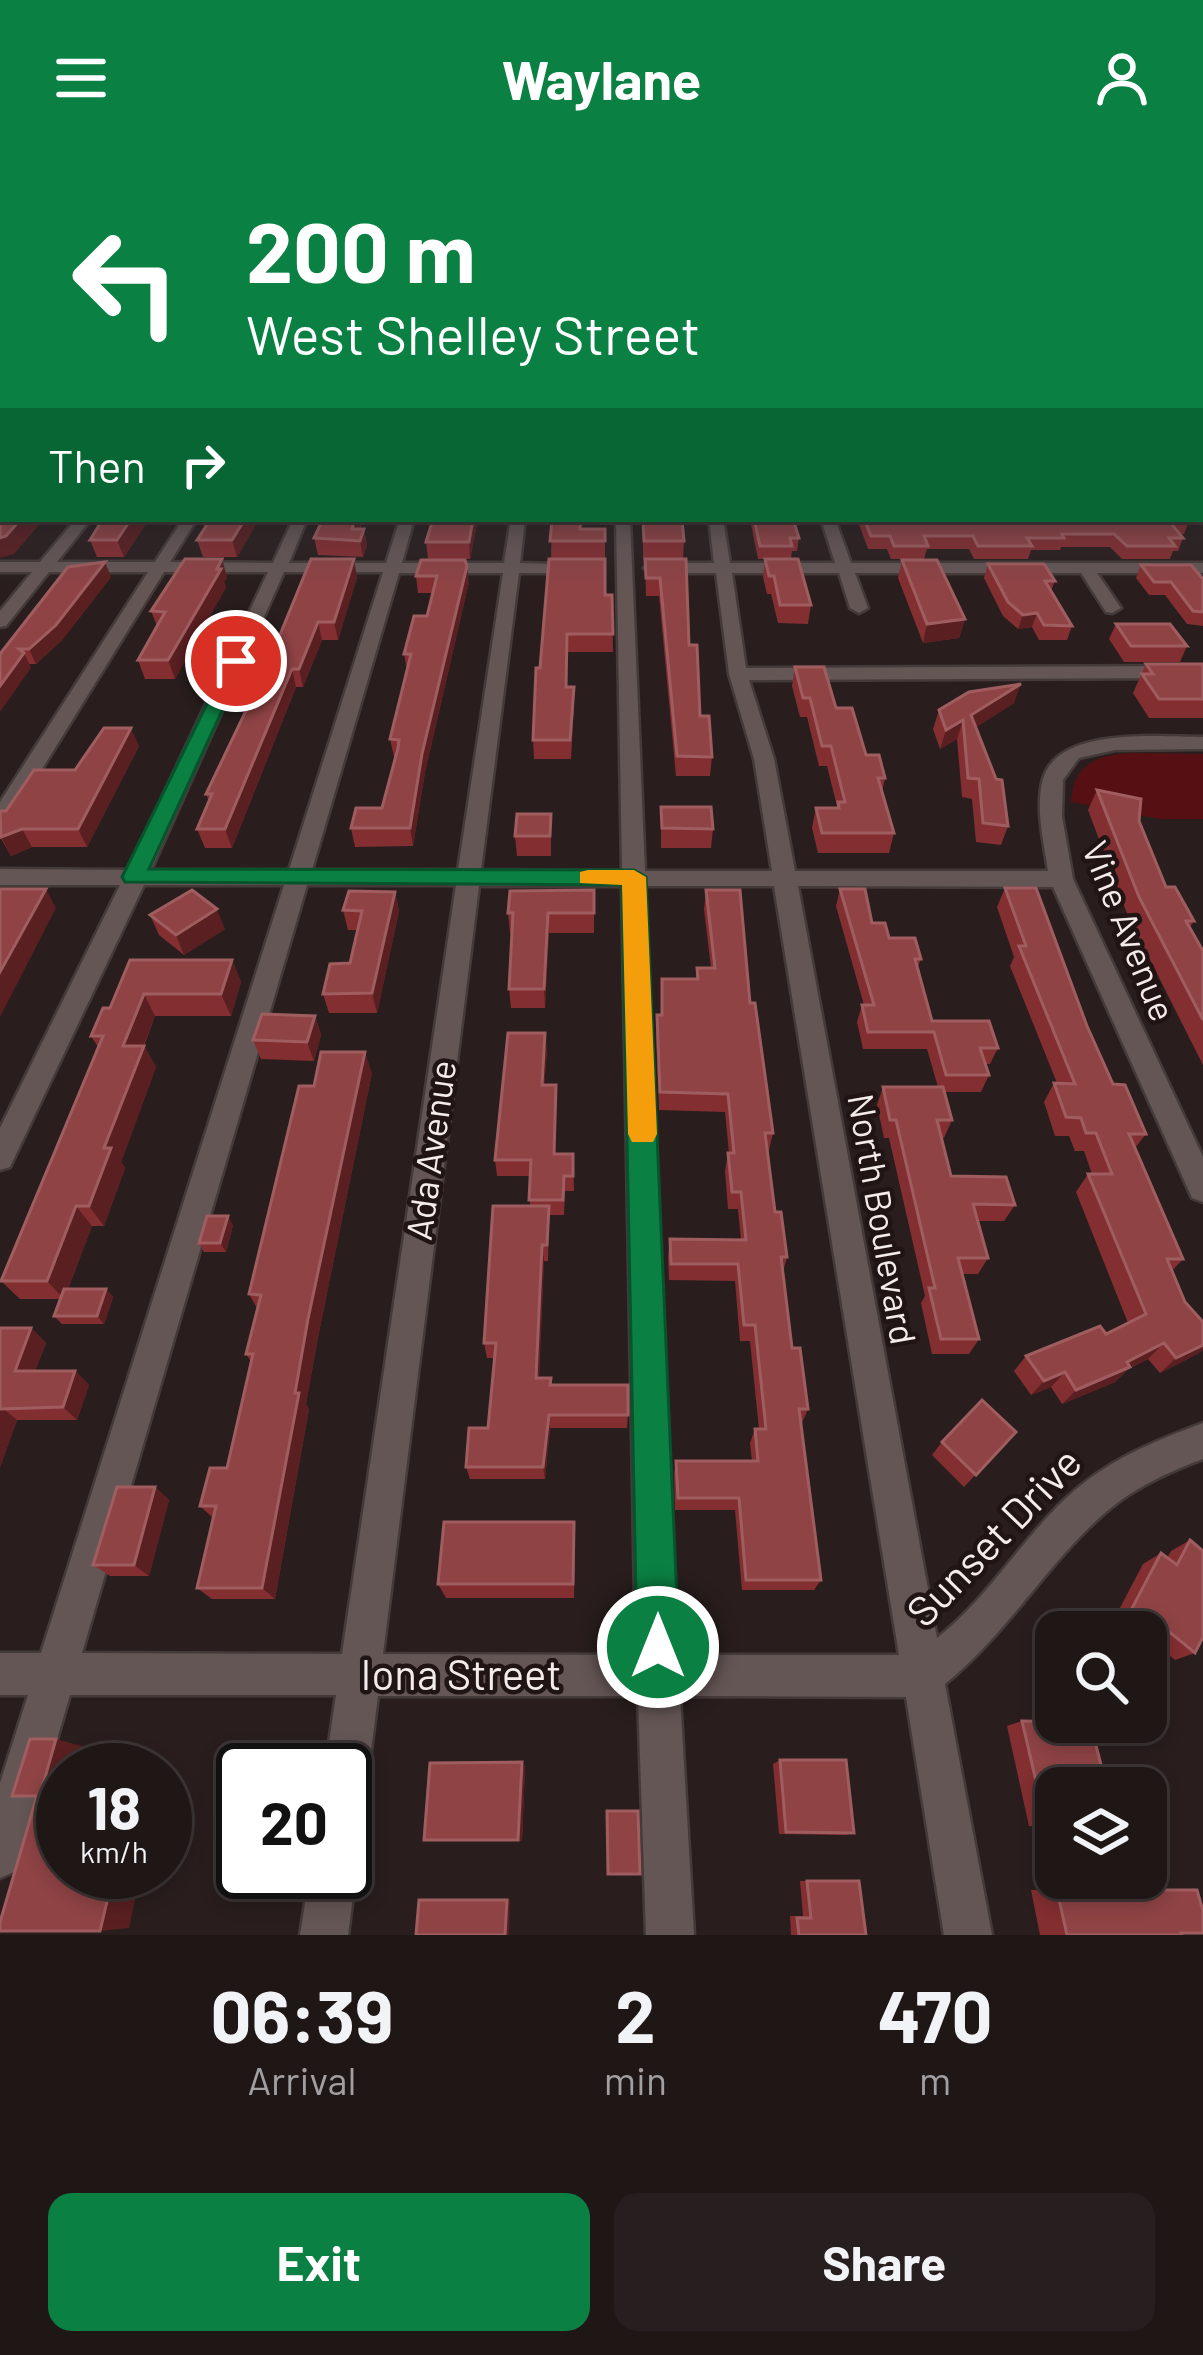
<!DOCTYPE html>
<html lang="en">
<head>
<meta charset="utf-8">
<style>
  body { margin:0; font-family:Barlow,sans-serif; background:#271f1f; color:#f1f3f6; height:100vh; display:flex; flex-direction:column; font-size:45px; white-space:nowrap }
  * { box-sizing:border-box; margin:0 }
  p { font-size:39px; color:#a19fa1 }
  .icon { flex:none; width:66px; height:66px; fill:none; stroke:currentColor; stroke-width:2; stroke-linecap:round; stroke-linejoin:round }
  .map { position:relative; height:1779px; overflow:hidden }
  .panel { display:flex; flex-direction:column; background:#1f1616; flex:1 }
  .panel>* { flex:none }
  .hud { position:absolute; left:0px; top:0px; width:1203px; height:366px; box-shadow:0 6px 18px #0003,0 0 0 3px #3c3535; background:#0b8043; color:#fff; overflow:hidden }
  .controls { position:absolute; left:1035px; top:1455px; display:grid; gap:24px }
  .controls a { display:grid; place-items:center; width:132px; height:132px; border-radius:24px; background:#1f1616; box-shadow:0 6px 18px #0003,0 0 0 3px #3c3535; font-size:60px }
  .speed { position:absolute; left:36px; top:1587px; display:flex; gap:24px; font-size:60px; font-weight:700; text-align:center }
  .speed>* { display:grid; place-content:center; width:156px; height:156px; border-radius:50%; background:#1f1616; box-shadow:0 6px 18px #0003,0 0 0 3px #3c3535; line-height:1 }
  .speed small { font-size:30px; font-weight:400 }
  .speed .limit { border:6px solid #111; border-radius:18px; background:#fff; color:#111 }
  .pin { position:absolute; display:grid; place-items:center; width:102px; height:102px; color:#fff; margin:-51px; border:6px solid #fff; border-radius:50%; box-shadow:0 3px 12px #0007 }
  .me { position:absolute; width:132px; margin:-66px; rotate:0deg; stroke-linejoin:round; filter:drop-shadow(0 0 9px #0008) }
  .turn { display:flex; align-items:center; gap:42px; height:252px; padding:0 48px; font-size:54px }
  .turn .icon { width:156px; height:156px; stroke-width:2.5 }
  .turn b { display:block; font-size:84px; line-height:102px }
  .then { display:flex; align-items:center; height:114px; padding:0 48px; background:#0003; gap:24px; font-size:45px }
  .eta { display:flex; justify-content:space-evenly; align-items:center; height:204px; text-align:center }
  .eta b { font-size:72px; font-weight:700; line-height:84px }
  .primary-button { display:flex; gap:24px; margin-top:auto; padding:24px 48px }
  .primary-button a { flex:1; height:138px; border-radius:24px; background:#0b8043; color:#fff; font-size:48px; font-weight:700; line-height:138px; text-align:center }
  .primary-button a+a { background:#271f1f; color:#f1f3f6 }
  header { display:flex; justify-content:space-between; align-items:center; height:156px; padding:0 48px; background:#0b8043; color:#fff; font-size:54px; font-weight:700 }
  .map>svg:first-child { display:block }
  .green { fill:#561014 }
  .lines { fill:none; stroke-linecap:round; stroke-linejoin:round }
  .minor-casing { stroke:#443a39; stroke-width:5 }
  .major-casing { stroke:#443a39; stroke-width:5 }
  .minor { fill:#645655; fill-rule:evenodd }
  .major { fill:#aa5554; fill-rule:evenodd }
  .wall { fill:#832e31 }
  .shaded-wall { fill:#5a1f21 }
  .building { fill:#8f4345; stroke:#9f5d5f; stroke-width:3 }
  .route { fill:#0b8043; stroke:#07532c; stroke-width:3 }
  .slow { fill:#f59e0b }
  .labels { text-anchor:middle; stroke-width:9; stroke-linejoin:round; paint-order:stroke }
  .street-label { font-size:36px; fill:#f4eceb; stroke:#201414 }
  .near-street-label { font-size:42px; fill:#f4eceb; stroke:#201414 }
</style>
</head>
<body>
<header><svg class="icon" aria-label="menu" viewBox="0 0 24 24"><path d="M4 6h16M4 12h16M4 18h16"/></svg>Waylane<svg class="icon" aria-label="person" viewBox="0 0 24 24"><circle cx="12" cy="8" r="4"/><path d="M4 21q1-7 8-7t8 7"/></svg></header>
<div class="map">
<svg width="1203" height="1779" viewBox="0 0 1203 1779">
  <rect width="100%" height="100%" fill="#291e1d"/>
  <path class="green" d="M1130,597L1203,598V663H1160L1071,646C1073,609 1096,599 1130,597Z"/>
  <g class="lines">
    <g class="minor-casing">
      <g id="minor">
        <rect x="0" y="202" width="3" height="7"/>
        <rect x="0" y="226" width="3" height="8"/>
        <path d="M0,329H3L0,340Z"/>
        <path d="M1200,357H1203V366L1194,363H1200Z"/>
        <path d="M76,363H91L57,406H155L183,363H197L170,406L273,407L293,363H307L289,407H386L400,363H414L402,407H504L511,363H525L520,407L590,409L592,412L584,417H519L481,714L622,715L616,363H630L645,715H772L754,603L729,518L716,417H652L644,412L652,407H714L709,363H723L730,407H835L821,363H835L851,407H1203V417H1097L1121,452L1112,457L1106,456L1081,417H855L868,452L859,457L850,452L839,417H732L746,512L1203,510V522L749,524L774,603L795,715H1048C1044,686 1035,652 1043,623C1058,570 1160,581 1203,581V593L1115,594L1079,602L1063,624L1062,660L1073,723L1203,1001V1046L1192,1042L1188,1033L1053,731L798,730L937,1482C987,1443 1019,1387 1064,1344C1105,1305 1152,1286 1203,1267V1303C1176,1313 1151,1324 1127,1340C1059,1386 1014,1473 945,1528L992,1779H944L906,1541L680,1540L694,1779H646L638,1540H378L367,1626L360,1641L345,1648V1614H325L336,1539H70L23,1699L16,1715L0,1722V1627L28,1539H0V1497H41L284,729H144L10,1011L0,1014V972L120,729H0V713L128,714L268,416H164L11,663L0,670V646L148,416H49L6,470L0,471V455L32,416H0V406H40ZM284,416H383L289,714H151ZM399,417H503L458,714H312ZM307,729H456L342,1498L82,1497ZM479,730H622L636,1499L383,1498ZM645,730H774L899,1499H677Z"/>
        <path d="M345,1698L356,1716L348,1779H300L310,1716H345Z"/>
      </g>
    </g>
    <g class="major-casing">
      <rect id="major" x="1200" y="235" width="3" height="8"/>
    </g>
    <use href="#minor" class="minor"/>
    <use href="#major" class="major"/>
  </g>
  <g class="wall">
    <rect x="1200" y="181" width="3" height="36"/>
    <path d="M103,363H149L124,401H97L90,384Z"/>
    <path d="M202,363H259L237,401H203L197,384L205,372Z"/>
    <path d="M323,363H363L360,373H364L367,390L363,401L318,399L314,382Z"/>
    <path d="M433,363H478L470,403H428L426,386Z"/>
    <path d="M552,363H582L581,373H605V403H551Z"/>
    <path d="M643,363L684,385L683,403H643Z"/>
    <path d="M750,363H793L799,382L797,395H792L791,403H758Z"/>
    <path d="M857,363H1187L1189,365L1184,378H1180L1183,382L1178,395H1173L1170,403H1122L1110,391H1061L1060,394H1031L1028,403H974L969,393H927L924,403H891L887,393H868Z"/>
    <path d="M549,403L605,439H612L613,496H567V531L574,549L571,603H534L533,584Z"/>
    <path d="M645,403H686L689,489L700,560L712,601L710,620H676L659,440H646Z"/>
    <path d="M765,403L811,449L808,468L778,467L771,438H767L763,421Z"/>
    <path d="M421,404L469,426L425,616L413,690L355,691L351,672L382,652L396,601H394L390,583L407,514L404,498L427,460L433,437H418L416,420Z"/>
    <path d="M902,404L965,463L959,482L923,487L898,422Z"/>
    <path d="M988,408L1055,425L1051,435L1072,470L1067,484H1039L1032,471L1018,473L1003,460L984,422Z"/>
    <path d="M1141,409L1203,423V470L1187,468L1165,439H1149L1136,422Z"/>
    <path d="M111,421L62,484L36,508H29L31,512L0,498Z"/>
    <path d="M227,421L224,426L226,431L175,523H145L138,504L157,470L151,455Z"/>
    <path d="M357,421L338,484H322L303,531H296L232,692H205L197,673L209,646L206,638L266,513Z"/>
    <path d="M1116,468L1187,490L1180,506H1124L1109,483Z"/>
    <path d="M1146,508H1203V562H1149L1133,537Z"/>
    <path d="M795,511L836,552L866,599L885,622L882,636L894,677L889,697H818L812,672L816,652H836L837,650L827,610H819L807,561H800L792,530Z"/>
    <path d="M1014,547L976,571L1008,670L1001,689L976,686L972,643L962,641L957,583L940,593L933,573L939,554Z"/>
    <path d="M139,590L87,691H32L11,700L0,681L6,655L75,614Z"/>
    <path d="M1097,634L1139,665L1166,731L1194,765L1190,771L1203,795V909L1128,760L1088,654Z"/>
    <path d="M661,651L713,673L711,692H661Z"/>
    <path d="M551,658V700H517L515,680Z"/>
    <path d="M1005,732L1087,870L1113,928L1146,978L1135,992L1183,1103L1172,1115L1199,1197L1160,1217L1148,1203L1128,1213L1115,1226L1062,1248L1051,1231L1031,1239L1014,1215L1026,1200L1106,1178L1128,1167L1076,1036L1088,1018H1092L1084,995H1075L1069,980H1055L1044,946L1054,927H1057L1010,810L1014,801L997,751Z"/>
    <path d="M840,733L889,782L921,803L917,813L932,865L998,892L990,908H985L989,919L981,936H944L952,964L944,982H941L951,1020L1015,1049L1004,1065H978L988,1102L978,1118H962L979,1183L969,1198H932L921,1147L925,1140L889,982H884L877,949L883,931H938L927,893H863L857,866L862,849H864L836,750Z"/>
    <path d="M594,734V777H549L545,852H511L509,833L512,777H510L508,757Z"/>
    <path d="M706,734L750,847L773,977L769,994H767L775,1056L787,1101L783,1116L792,1192L808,1253L802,1267H801L821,1424L814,1434H742L735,1354H675L674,1317L676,1305H752L750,1287L755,1273H759L750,1185H740L735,1125L669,1124L668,1100L670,1083L741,1084L738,1053H728L725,1015L728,997H729L725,956L659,954L656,878L657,859H661L662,823H696L697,812H711L704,753Z"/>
    <path d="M395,736L399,755L377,857H329L323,838L350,807L358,774H348L343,754Z"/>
    <path d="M150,759L225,773L184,799L159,779Z"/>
    <path d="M130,804H232L241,826L231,860H155L144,890L156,911L121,1006L125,1012L104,1070H92L68,1133H106L113,1141L104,1168H62L54,1160L60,1143H20L1,1125L98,891L91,880L110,852Z"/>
    <path d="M315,860L321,879L314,905L261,903L253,884Z"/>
    <path d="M547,894L544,929H556L555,998H573L574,1035H565L564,1059H549L548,1105H544L539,1222H551V1229L628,1259L627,1272H550L545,1323H470L466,1311L488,1272L495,1202H487L484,1187L530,1050V1020H497L495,1004Z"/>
    <path d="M372,917L318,1181L306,1248L309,1253L275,1443H212L197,1432L213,1362L200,1350L227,1312L252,1207L246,1198L257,1152L249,1138L314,930Z"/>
    <path d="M233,1069L226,1096H204L199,1087Z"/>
    <path d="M0,1172H31L46,1187L35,1215H75L89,1229L77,1264H17L0,1311Z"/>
    <path d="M1016,1276L964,1331L932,1299L942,1286Z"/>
    <path d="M155,1331L169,1344L149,1420H110L93,1409Z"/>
    <path d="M575,1382L574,1442H446L438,1428Z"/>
    <path d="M1190,1384L1195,1497L1175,1504L1153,1486L1146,1489V1476H1124L1112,1467L1143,1408L1161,1397L1167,1402L1171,1395Z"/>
    <path d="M1022,1565L1056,1632V1670H1029L1007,1570Z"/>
    <path d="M780,1604L854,1677L845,1679L779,1678L773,1608Z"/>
    <path d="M525,1610L522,1685L424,1684Z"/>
    <path d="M800,1725H859L866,1779H791L790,1760H803Z"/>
    <path d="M1031,1734H1163L1182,1779H1040Z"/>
  </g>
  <g class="shaded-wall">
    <path d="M21,363H44L14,398L0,402V382Z"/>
    <path d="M131,363H149L124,401L117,384Z"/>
    <path d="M245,363H259L237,401L232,384Z"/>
    <path d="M355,363H363L359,374L352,373Z"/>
    <path d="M473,363H478L470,403L469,386Z"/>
    <path d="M364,373L367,390L363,401L360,385Z"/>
    <path d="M222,403L227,421L224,426L226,431L175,523L168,504Z"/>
    <path d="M354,403L357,421L338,484L334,466Z"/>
    <path d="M105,406L111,421L62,484L36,508L29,493Z"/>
    <path d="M467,410L469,426L425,616L413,690L410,672L422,598Z"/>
    <path d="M1037,457L1032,471L1018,473L1023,459Z"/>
    <path d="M965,463L959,482L923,487L927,468Z"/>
    <path d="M318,466L322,484L303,531L299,513Z"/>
    <path d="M24,497L31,512L0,556V530Z"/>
    <path d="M292,513L296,531L232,692L225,673Z"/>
    <path d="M1021,528L1014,547L965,578L971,559Z"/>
    <path d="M963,564L957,583L940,593L946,574Z"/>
    <path d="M131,572L139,590L87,691L78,673Z"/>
    <path d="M22,673L32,691L11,700L1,681Z"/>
    <path d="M46,733L56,752L0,861V816Z"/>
    <path d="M395,736L399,755L377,857L372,837Z"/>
    <path d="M217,753L225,773L184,799L176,779Z"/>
    <path d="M548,757L549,777L545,852L544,833Z"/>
    <path d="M232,804L241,826L231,860L221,838Z"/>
    <path d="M144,838L155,860L135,911L123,890Z"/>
    <path d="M315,860L321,879L314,905L307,886Z"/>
    <path d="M545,877L547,894L543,946L542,929Z"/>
    <path d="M144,890L156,911L121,1006L125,1012L104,1070L89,1050L104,992Z"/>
    <path d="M365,896L372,917L318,1181L306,1248L309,1253L275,1443L262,1432L308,1163Z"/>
    <path d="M76,1050L92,1070L64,1143L47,1125Z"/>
    <path d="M228,1060L233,1069L226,1096L220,1087Z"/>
    <path d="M542,1089L544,1105L538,1235L536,1222Z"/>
    <path d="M106,1133L113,1141L104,1168L97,1160Z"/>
    <path d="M31,1172L46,1187L30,1229L15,1215Z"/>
    <path d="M1164,1187L1148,1203L1128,1213L1115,1226L1062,1248L1076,1234Z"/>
    <path d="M1203,1189V1194L1199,1197L1160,1217L1176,1202Z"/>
    <path d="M75,1215L89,1229L77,1264L63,1251Z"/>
    <path d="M1065,1216L1051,1231L1031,1239L1044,1225Z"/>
    <path d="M1,1251L17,1264L0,1311V1253Z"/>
    <path d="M549,1259L550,1272L545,1323L543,1311Z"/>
    <path d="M155,1331L169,1344L149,1420L134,1409Z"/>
    <path d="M56,1583L85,1591L79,1614H63V1642L40,1639Z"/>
    <path d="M522,1606L525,1610L522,1685L518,1684Z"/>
    <path d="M114,1716H141L129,1772L100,1775Z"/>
    <path d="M510,1743L509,1779H505L507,1744Z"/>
  </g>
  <g class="building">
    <path d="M3,253V289H0V254Z"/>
    <path d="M1200,263L1201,271H1203V278H1201L1203,329L1200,328Z"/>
    <path d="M3,352V363H21L6,380L0,382V354Z"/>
    <path d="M103,363H131L117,384H90Z"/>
    <path d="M202,363H245L232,384H197L208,367Z"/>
    <path d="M323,363H355L352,373H364L360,385L314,382Z"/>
    <path d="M433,363H473L469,386H426Z"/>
    <path d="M552,363H581L580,373H605V385H550Z"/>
    <path d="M643,363H682L684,385H644Z"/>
    <path d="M754,363H793L799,382H790L792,390H760Z"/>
    <path d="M864,363H1187L1189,365H1169L1183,382H1169L1175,390H1127L1114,378H1062L1064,382H1027L1032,390H978L973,380H924L928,390H894L890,380H871Z"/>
    <path d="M185,403H222L217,413H221L168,504H138L165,456L151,455Z"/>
    <path d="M311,403H354L334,466H318L299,513H292L225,673H197L212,638H206L266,513Z"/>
    <path d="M549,403H605V439H612L613,478H567L566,531H574L570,584H533L536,512H540Z"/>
    <path d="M645,403H686L689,489H697L700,560H709L712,601L677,600L660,422H646Z"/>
    <path d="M765,403H798L811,449H780L774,420H769Z"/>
    <path d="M421,404H465L467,410L422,598L410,672H351L356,652H382L398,592L399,584L390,583L411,498H404L414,460H427L437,420H416Z"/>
    <path d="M902,404H937L965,463L927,468Z"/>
    <path d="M105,406L56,469L29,493H19L24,497L0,530V498L68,411Z"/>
    <path d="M988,408H1044L1055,425H1045L1072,470L1044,469L1037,457L1023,459L1008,446Z"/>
    <path d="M1141,409H1191L1203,423V456L1193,455L1171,426H1154Z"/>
    <path d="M1116,468H1170L1187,490H1131Z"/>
    <path d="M1146,508H1203V543H1159L1142,518H1153Z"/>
    <path d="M795,511H824L836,552H852L866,599H879L885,622H878L894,677H822L816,652H839L838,646H845L831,590H822L810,542H803Z"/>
    <path d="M1021,528L971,559L996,623L1002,624L1008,670L983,667L979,623L968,622L963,564L946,574L939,554L969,536Z"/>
    <path d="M104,572H131L78,673H22L1,681L0,655H6L34,614H75Z"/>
    <path d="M1097,634L1141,643L1139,665L1166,731H1175L1194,765H1186L1203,795V864L1139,741Z"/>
    <path d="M661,651H711L713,673L662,672Z"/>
    <path d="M517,658H551L550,680H515Z"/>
    <path d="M1005,732H1036L1087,870L1113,928L1125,929L1146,978H1129L1183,1103H1167L1185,1146L1203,1166V1189L1176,1202L1164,1187L1127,1206L1130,1211L1076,1234L1065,1216L1044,1225L1026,1200L1100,1170L1106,1178L1146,1158L1088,1018H1112L1096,977H1086L1081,962L1066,961L1054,927L1075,928L1019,790H1026Z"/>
    <path d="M0,733H46L0,816Z"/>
    <path d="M840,733H865L872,767H885L889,782H915L921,803H915L932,865H989L998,892H980L989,919H946L934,876H868L862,849H874Z"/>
    <path d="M192,734L217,753L176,779L150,759Z"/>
    <path d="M594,734V757H548L544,833H509L513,757H508L510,735Z"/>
    <path d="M706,734H740L750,847H755L773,977H765L775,1056H781L787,1101H781L792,1192H800L808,1253H799L821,1424H746L739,1342H678L676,1305H758L755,1273H766L755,1169H744L738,1108H671L670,1083L746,1084L741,1036H732L728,997H734L728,938L660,936L657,859H662V823H698L697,812H715Z"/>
    <path d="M349,735L395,736L372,837L323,838L330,808L350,807L362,755L343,754Z"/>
    <path d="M130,804H232L221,838H144L123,890H144L104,992H111L89,1050H76L47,1125H1L103,880H91L103,852H110Z"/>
    <path d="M262,858L315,860L307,886L253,884Z"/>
    <path d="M508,877H545L542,929H556L554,998H573V1020H564L563,1044H529L531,1004H495Z"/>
    <path d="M321,896H365L308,1163L295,1237H299L262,1432H197L216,1350H200L210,1312H227L253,1198H246L261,1139L249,1138L299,930H314Z"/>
    <path d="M883,931H943L952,964H937L951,1020L1006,1021L1015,1049L973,1048L988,1102H958L979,1183H941L929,1132H935L896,964H890Z"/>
    <path d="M493,1050H549L547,1089H542L536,1222H551L550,1229H628V1259H549L543,1311H466L469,1272H488L496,1187H484Z"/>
    <path d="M207,1060H228L220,1087H199Z"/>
    <path d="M64,1133H106L97,1160H54Z"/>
    <path d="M0,1172H31L15,1215H75L63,1251L0,1253Z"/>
    <path d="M982,1244L1016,1276L976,1319L942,1286Z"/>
    <path d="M117,1331H155L134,1409H93Z"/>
    <path d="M444,1366H574L573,1428H438Z"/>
    <path d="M1190,1384L1203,1395V1481L1195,1497L1166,1473L1161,1483L1129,1458L1161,1397L1177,1409Z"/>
    <path d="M1022,1565L1090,1566L1107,1632H1056V1668H1046Z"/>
    <path d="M30,1583H56L40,1639H63V1716H114L100,1775H0V1766L37,1640H12Z"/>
    <path d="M780,1604H846L854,1677L786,1676Z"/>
    <path d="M522,1606L518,1684H424L430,1607Z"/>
    <path d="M607,1655H638L640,1718H608Z"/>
    <path d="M807,1725H859L866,1779H799L797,1762H811Z"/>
    <path d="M1057,1734H1197L1203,1755V1777H1181L1182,1779H1067Z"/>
    <path d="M419,1744H507L505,1779H416Z"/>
  </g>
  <linearGradient id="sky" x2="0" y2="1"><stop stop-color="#171010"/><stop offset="0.42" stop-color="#43414c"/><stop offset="1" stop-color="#43414c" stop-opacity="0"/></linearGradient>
  <rect width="1203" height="431" fill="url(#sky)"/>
  <path class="route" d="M230,501L245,505L149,713L634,714L646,721L679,1491L672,1506L658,1512L643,1506L637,1491L622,729L125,726L122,721Z"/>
  <path class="slow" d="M588,714H634L646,721L657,978L653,986H632L628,978L622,729L580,727V716Z"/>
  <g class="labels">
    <g class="street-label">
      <text transform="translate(1129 775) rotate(68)" y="13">Vine Avenue</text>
      <text transform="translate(431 994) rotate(-82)" y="13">Ada Avenue</text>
      <text transform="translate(882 1063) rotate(80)" y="13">North Boulevard</text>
    </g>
    <g class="near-street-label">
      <text transform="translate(994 1381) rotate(-46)" y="15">Sunset Drive</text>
      <text x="461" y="1534">Iona Street</text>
    </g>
  </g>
</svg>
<div class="controls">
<a><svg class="icon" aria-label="search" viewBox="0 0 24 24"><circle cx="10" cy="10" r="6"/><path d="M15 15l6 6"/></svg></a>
<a><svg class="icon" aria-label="layers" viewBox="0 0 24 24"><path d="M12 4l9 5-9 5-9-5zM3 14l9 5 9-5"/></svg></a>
</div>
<div class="speed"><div>18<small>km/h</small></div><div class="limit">20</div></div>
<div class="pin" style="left:236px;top:505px;background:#d93025"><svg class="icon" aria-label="arrive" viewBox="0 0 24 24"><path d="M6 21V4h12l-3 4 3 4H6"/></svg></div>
<svg class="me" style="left:658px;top:1491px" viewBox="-20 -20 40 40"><circle r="17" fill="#0b8043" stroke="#fff" stroke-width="3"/><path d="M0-11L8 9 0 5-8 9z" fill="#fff"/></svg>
<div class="hud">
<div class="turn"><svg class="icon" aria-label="left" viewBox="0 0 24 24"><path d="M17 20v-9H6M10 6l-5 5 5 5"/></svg><div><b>200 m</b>West Shelley Street</div></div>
<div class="then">Then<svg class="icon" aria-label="right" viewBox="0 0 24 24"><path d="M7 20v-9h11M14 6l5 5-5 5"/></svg></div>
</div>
</div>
<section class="panel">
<div class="eta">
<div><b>06:39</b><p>Arrival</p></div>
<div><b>2</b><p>min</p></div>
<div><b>470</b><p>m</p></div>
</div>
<div class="primary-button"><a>Exit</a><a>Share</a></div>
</section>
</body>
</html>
